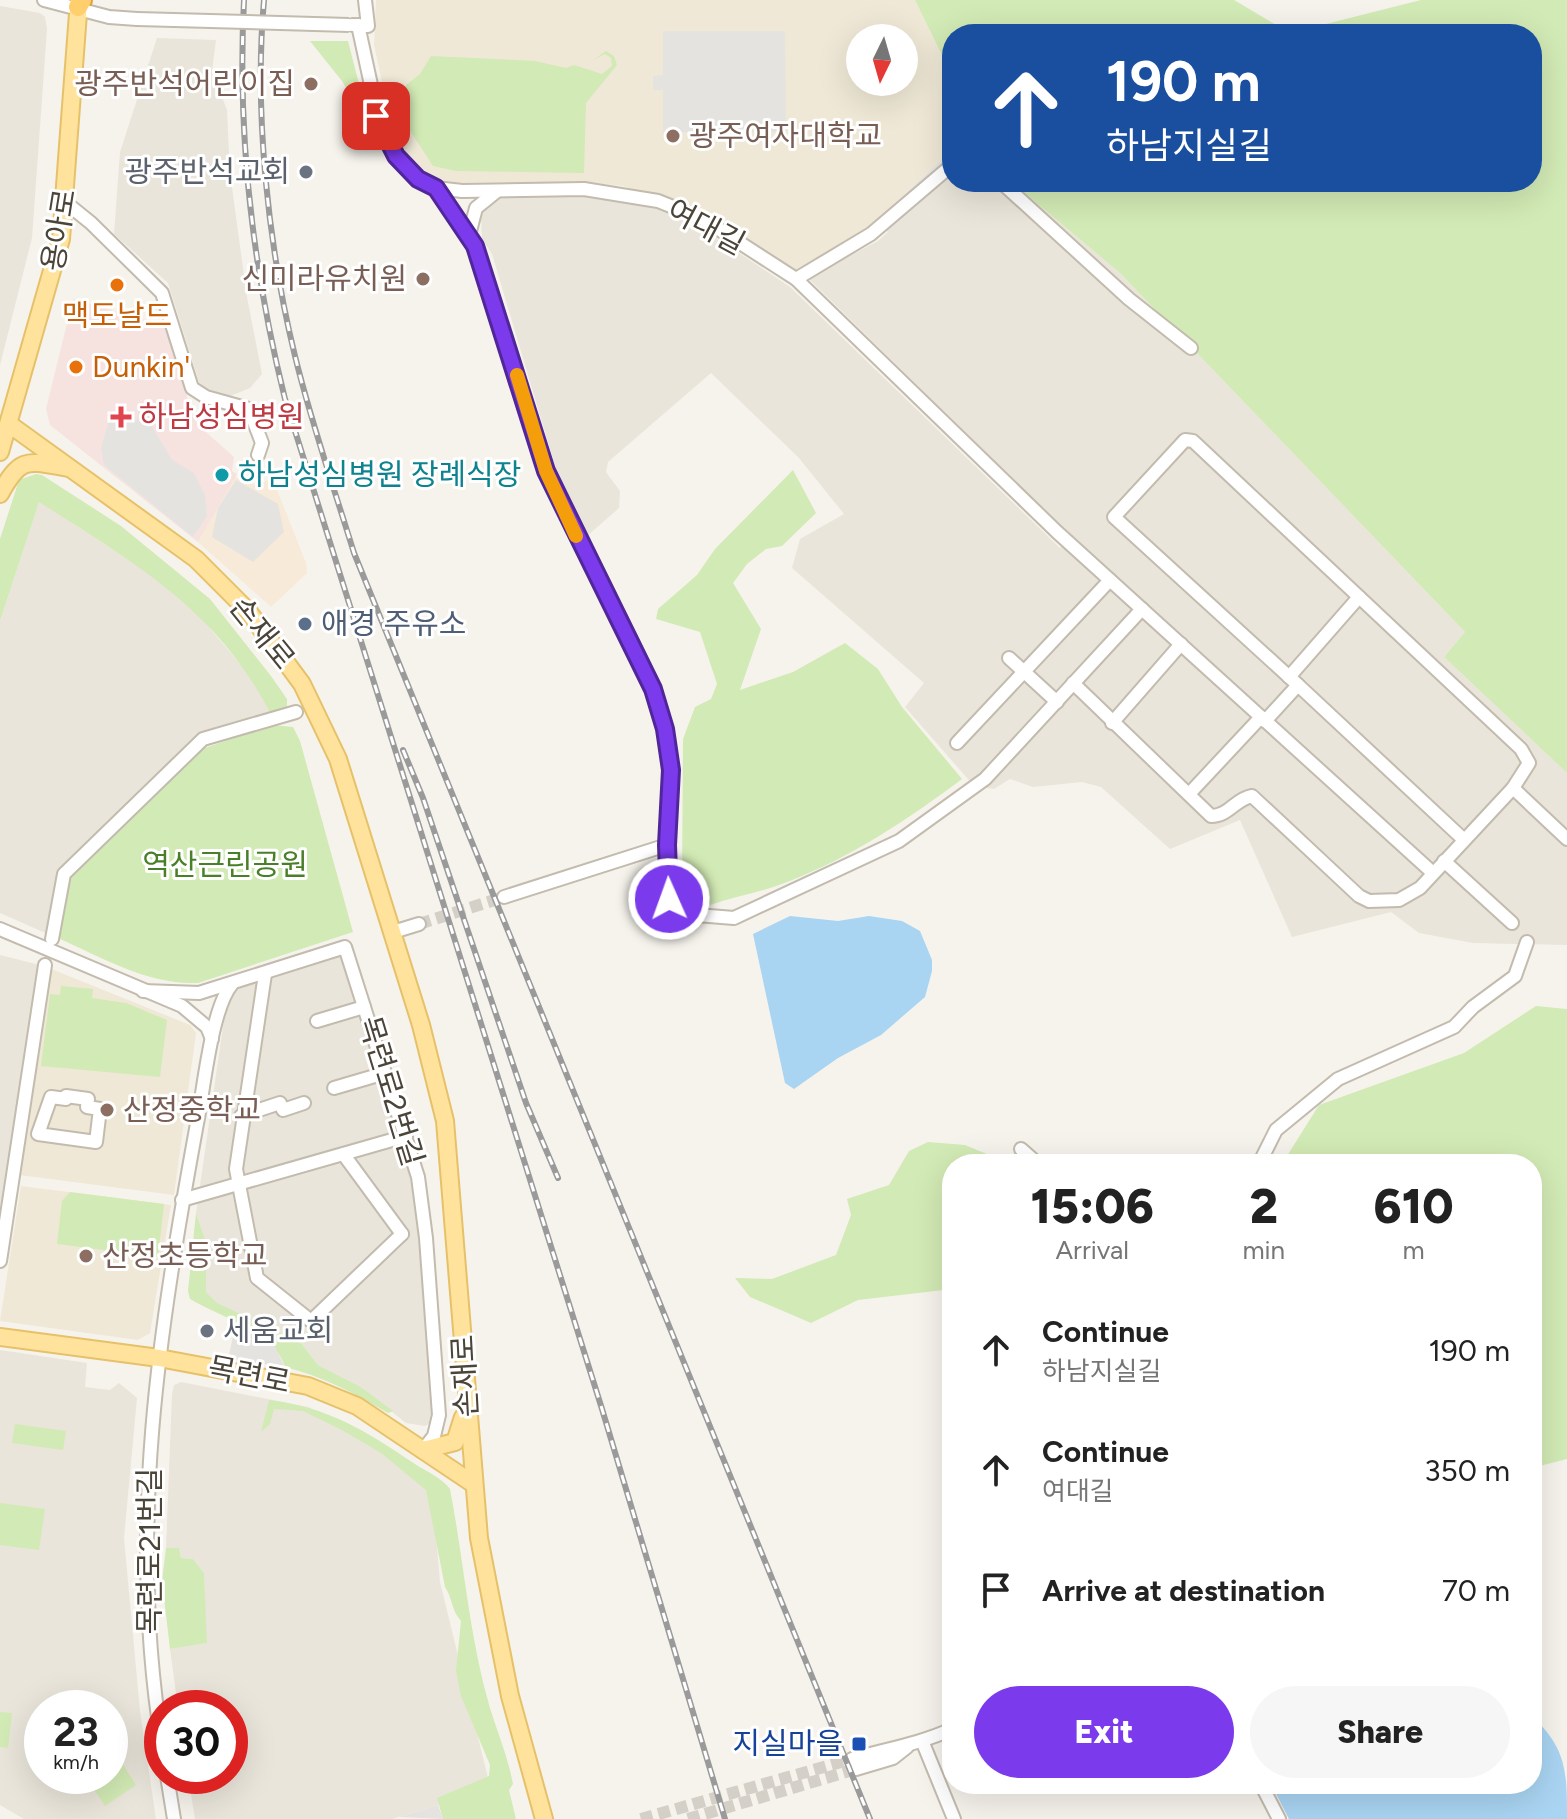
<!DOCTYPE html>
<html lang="en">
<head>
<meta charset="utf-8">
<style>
  body { margin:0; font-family:Figtree,"Noto Sans KR",sans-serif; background:#f6f6f6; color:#222; height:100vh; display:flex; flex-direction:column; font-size:30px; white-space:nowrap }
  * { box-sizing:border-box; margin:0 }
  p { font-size:26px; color:#767676 }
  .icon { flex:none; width:44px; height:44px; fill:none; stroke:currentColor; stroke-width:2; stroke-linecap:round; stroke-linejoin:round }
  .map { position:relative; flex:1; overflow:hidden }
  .side { position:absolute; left:942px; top:1154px; width:600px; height:640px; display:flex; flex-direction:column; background:#fff; border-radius:32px; box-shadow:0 8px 32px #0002 }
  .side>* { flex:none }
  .hud { position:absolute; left:942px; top:24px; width:600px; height:168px; border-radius:32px; box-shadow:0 8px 32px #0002; background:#1a4fa0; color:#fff; overflow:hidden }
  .needle { width:52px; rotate:185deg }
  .controls { position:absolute; left:846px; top:24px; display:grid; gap:16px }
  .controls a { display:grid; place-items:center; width:72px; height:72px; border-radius:50%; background:#fff; box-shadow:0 8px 32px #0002; font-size:40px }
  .speed { position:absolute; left:24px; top:1690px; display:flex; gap:16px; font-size:40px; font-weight:700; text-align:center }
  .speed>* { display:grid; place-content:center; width:104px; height:104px; border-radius:50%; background:#fff; box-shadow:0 8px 32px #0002; line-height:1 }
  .speed small { font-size:20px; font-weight:400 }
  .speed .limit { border:12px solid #d22; background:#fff; color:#111 }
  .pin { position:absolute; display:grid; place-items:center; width:68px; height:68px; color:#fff; margin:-34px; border-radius:16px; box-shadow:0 4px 12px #0006 }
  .me { position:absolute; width:88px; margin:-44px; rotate:358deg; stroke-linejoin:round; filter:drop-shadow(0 0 6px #0008) }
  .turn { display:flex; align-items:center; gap:28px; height:168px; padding:0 32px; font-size:36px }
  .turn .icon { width:104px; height:104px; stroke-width:2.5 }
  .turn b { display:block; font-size:56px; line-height:68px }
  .eta { display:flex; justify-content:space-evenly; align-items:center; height:136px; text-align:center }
  .eta b { font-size:48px; font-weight:800; line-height:56px }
  .button { display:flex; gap:16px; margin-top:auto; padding:16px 32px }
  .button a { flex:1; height:92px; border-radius:48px; background:#7c3aed; color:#fff; font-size:32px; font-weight:800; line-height:92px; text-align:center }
  .button a+a { background:#f6f6f6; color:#222 }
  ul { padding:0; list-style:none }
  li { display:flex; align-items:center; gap:24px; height:120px; padding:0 32px }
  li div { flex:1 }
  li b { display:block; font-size:30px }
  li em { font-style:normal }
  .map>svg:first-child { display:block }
  .residential { fill:#eae5da; fill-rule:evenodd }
  .commercial { fill:#f7ead8 }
  .education { fill:#efe8d6; fill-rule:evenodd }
  .medical { fill:#f6e3e0 }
  .green { fill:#d2eab5 }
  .parking { fill:#e5e3e0 }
  .water { fill:#a9d4f2 }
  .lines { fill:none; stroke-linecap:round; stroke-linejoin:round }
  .minor-tunnel { stroke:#d4d0c8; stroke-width:12; stroke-dasharray:12 6; stroke-linecap:butt }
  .minor-casing { stroke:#c2bbae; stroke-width:16 }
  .major-casing { stroke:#e6c16a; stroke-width:20 }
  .highway-casing { stroke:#e0a43c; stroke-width:22 }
  .minor { stroke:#fff; stroke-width:12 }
  .major { stroke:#ffe39c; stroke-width:16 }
  .highway { stroke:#ffcf6e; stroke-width:18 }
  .rail-casing { stroke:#9a9a9a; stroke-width:6 }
  .rail { stroke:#fff; stroke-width:3; stroke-dasharray:9; stroke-linecap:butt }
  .minor-bridge-casing { stroke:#c2bbae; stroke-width:16; stroke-linecap:butt }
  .minor-bridge { stroke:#fff; stroke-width:12 }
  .route-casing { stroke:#51269a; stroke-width:20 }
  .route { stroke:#7c3aed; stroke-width:14 }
  .slow { stroke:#f59e0b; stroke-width:14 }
  .education-dot { fill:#8d6e63; stroke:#fff; stroke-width:3 }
  .worship-dot { fill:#6b7280; stroke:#fff; stroke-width:3 }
  .food-dot { fill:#e8710a; stroke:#fff; stroke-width:3 }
  .health-dot { fill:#e0444e; stroke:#fff; stroke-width:3 }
  .culture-dot { fill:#0f9aa8; stroke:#fff; stroke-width:3 }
  .service-dot { fill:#5c6f8a; stroke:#fff; stroke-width:3 }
  .transit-dot { fill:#1a4fb4; stroke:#fff; stroke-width:3 }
  .labels { text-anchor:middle; stroke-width:6; stroke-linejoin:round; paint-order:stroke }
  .education-label { font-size:30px; fill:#785e54; stroke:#fff; text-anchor:start }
  .worship-label { font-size:30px; fill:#5b616d; stroke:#fff; text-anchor:end }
  .street-label { font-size:30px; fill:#4b4439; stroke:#fff }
  .food-label { font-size:30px; fill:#c56008; stroke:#fff }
  .health-label { font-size:30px; fill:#be3a42; stroke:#fff; text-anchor:start }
  .culture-label { font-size:30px; fill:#0d838f; stroke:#fff; text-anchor:start }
  .service-label { font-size:30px; fill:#4e5e75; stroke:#fff; text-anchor:start }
  .park-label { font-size:30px; fill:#4a7f2a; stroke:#fff }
  .transit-label { font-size:30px; fill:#164399; stroke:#fff; text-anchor:end }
</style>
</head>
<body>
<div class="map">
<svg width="1567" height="1819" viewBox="0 0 1567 1819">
  <rect width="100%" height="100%" fill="#f6f3ec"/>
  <g class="residential">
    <path d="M0,6L40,13L45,17L47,29L32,238L0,365Z"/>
    <path d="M157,38L216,40L212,71L227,110L230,173L247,297L262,374L250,388L223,399L200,385L168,283L114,234L120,152Z"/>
    <path d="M952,174V182H997L1007,190L1014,184L1120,273L1465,632L1444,657L1567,773V945L1473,943L1419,933L1391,912L1292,937L1240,820L1170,849L1101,787L1082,782L1033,787L1010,779L994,789L974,786L905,707L924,683L792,568L800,539L844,514L799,458L711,373L608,462L606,472L620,491L619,508L587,536L561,486L492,254L482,239L481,214L486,203L499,195H585L636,201L700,227L790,287L1060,548L1072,537L808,278L878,241Z"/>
    <path d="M39,501L164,583L201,618L253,679L270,713L198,737L59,871L50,935L0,913V621Z"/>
    <path d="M340,954L346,962L411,1159L420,1213L434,1421L425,1426L406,1423L361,1387L318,1365L301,1343L217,1304L206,1292L204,1284L206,1242L196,1213L228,992L234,987Z"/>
    <path d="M0,955L40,965L0,1210Z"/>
    <path d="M0,1350L87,1363L85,1387L110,1390L119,1383L137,1398L124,1538L140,1711L156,1819H24L0,1805ZM42,1708H110V1776H42Z"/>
    <path d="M181,1382L308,1407L376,1443L432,1490L440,1582L489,1782L461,1791L438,1805L392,1819H195L188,1776H230V1708H178L170,1649L206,1643L204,1573L193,1559L181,1558L179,1548H166L172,1394L174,1385Z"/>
  </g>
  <path class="commercial" d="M235,477L258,486L272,477L306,563L307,573L271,607L198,542Z"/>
  <g class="education">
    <path d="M376,0H915L952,76V150L864,232L795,270L708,214L623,186L586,182L445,183L431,180L418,170L395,141L374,45ZM860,38H904V82H860Z"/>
    <path d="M49,968L190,1025L196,1033L174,1195L19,1175Z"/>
    <path d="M21,1186L171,1205L150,1333L138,1340L0,1321Z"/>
  </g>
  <path class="medical" d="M73,299L167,326L187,385V401L198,425L234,457L232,471L237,474L198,542L50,425L46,409Z"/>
  <g class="green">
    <path d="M915,0H1234L1290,33L1421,0H1567V773L1444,657L1465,632L1120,273L1014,184L1532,182V34H952V76Z"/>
    <path d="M310,41H348L370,127L342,81Z"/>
    <path d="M606,51L614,56L617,65L586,103L584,173L456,171L433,166L405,123L406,85L420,74L431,56L535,61L566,68L574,65L602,74L612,66L611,58L605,54L593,60Z"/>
    <path d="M793,470L816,513L782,546L766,549L747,564L733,583L761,629L740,690L793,672L845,643L878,669L902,707L962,779C907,820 852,857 787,882C763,892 735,896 710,905L682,886L683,739L695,707L711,699L717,684L700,632L656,619L658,609L697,575L715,549Z"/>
    <path d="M36,474L42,475L121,526L210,599L271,676L287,699V711L270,713C218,610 133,562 39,502L0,621V539L19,480Z"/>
    <path d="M272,725L293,727L300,741L353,932L198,983C148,985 103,958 58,938L69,877L196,751Z"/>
    <path d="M61,986L93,989L92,998L126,1003L167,1020L160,1077L41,1066L50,994L60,995Z"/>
    <path d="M1536,1006L1567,1009V1459L1532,1468V1164H1282L1319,1105L1464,1053Z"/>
    <path d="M928,1142L965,1145L1011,1164H952V1289L858,1300L811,1323L750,1297L735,1278L772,1279L836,1255L851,1215L847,1199L889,1185L909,1151Z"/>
    <path d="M70,1192L164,1204L158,1257L57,1244L62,1201Z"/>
    <path d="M196,1213L206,1242V1292L217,1303L301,1343L318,1365L361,1387L393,1411L388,1413C354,1393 324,1377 285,1367C275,1332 220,1317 190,1299L188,1291Z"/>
    <path d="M269,1400C328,1407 366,1431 415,1464C427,1472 441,1477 450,1489C464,1561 469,1637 490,1708C498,1734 508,1757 513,1784L509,1790L516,1819H443L437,1798L489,1776L490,1765L461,1696L456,1671L461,1621C451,1610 453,1599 445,1587L426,1490L381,1453L342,1430L303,1411L274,1409L270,1424L261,1432Z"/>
    <path d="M15,1424L66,1431L63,1450L12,1443Z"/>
    <path d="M0,1503L45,1509L39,1550L0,1545Z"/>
    <path d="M166,1548H179L181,1558L193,1559L204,1573L207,1643L170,1649L162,1581Z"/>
    <path d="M0,1712L12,1713L8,1748L0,1747Z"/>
    <path d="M122,1763L136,1785L105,1806L90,1783L102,1776H110V1771Z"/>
  </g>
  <g class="parking">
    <path d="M663,31H785L786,132H663V90H653V76L663,75Z"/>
    <path d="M952,150V174L888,232L877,220Z"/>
    <path d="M139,409L151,411L150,423L172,460L194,473L205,495L207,516L193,537L104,465L101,448L110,418L137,420Z"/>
    <path d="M236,480L278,504L284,532L253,562L212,537L218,508Z"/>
    <path d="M236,1323L274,1345L285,1367L228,1359Z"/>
    <path d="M438,1805L443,1819L399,1817Z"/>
  </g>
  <g class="water">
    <path d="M790,916L838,921L869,916L902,921L920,931L932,960V971L925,997L881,1035L838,1058L794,1089L785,1083L753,934Z"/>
    <path d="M1532,1716C1567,1749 1567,1772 1567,1819H1289L1271,1784H1532Z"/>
  </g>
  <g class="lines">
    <g class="minor-tunnel">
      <path d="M419,924L504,897"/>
      <path d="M641,1819L852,1759"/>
      <path d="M688,1819L856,1769"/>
    </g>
    <g class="minor-casing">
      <g id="minor">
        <path d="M44,0L109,17L137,19"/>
        <path d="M353,25L368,26L365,0"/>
        <path d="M358,25L381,131L396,156L418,179L436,188L462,191L584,189L658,201L703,219L796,279L1057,532L1433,873"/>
        <path d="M1001,182L1129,299L1191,348"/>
        <path d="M436,188L475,246L546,471L653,689L665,729L671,770L667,845L669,899L684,914L734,918L899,841L985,779L1142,609"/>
        <path d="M65,202L91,223L162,293L192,388L206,397L249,409L262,443L258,455"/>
        <path d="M469,235L476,208L497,191"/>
        <path d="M796,279L871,234L952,165"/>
        <path d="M1009,658L1057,702"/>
        <path d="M1289,677L1359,597"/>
        <path d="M1073,683L1211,816C1229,816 1235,799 1252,796L1359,896L1369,901L1399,900L1420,888L1513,788L1529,763L1521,749L1193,441L1185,440L1114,517L1298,685L1265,721"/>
        <path d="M1298,685L1462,838"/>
        <path d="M1112,723L1181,644"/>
        <path d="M957,743L1110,580"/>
        <path d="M1513,788L1567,839"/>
        <path d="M1189,794L1261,717"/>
        <path d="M1444,861L1512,923"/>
        <path d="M504,897L667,845"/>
        <path d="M0,929L182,1006L207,1027L212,1039"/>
        <path d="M393,932L419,924"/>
        <path d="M52,939L64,874L203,739L296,712"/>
        <path d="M265,974L236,1169L257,1278L311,1321L402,1234"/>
        <path d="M143,991L199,993L345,947L418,1177L426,1238L439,1415L434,1436L423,1450"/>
        <path d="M317,1021L364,1007"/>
        <path d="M334,1088L385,1073"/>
        <path d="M66,1096L88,1099L87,1107L100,1109L96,1142L38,1134L51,1097L66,1099Z"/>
        <path d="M241,1116L280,1103L283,1110L304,1103"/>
        <path d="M1021,1149L1038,1164"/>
        <path d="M344,1155L402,1234"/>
        <path d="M1259,1164L1276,1130L1338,1079L1454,1027L1473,1007L1515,976L1527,942"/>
        <path d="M182,1200L406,1136"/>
        <path d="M0,1261L45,965"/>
        <path d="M923,1743L954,1819"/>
        <path d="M162,1744C127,1528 159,1330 198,1118C204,1086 212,1007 232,984"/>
        <path d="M852,1759C887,1749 919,1744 952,1729"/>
        <path d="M856,1769L893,1758L907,1747"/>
        <path d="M167,1776L174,1819"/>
        <path d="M1261,1784L1279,1819"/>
      </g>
    </g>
    <g class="major-casing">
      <g id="major">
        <path d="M9,424L196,559L248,611L302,684L338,759L421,1025L445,1121L479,1538L510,1696L544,1819"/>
        <path d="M0,452L61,239L79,0"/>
        <path d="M0,494C21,455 28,461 69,468"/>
        <path d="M0,1337L159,1358L308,1386L357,1406L472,1483"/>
        <path d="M423,1450L455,1442L463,1417"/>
      </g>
    </g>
    <g class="highway-casing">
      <path id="highway" d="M78,7L82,0"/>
    </g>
    <use href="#minor" class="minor"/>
    <use href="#major" class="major"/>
    <use href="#highway" class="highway"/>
    <g class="rail-casing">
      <g id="rail">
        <path d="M244,0C237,134 253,270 285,399L602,1409L725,1819"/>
        <path d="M264,0C254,113 268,246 295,356C311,422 334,488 354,553L870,1819"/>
        <path d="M403,750L423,798L526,1103L558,1178"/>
      </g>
    </g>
    <use href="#rail" class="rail"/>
    <g class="minor-bridge-casing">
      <path id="minor-bridge" d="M137,19L349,25"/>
    </g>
    <use href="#minor-bridge" class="minor-bridge"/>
  </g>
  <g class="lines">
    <g class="route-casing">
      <path id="route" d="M376,116L396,156L418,179L436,188L475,246L546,471L653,689L665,729L671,770L667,845L669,899"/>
    </g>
    <use href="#route" class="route"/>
    <path class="slow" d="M517,375L546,471L576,536"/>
  </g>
  <g class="education-dot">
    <circle cx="311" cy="84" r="8"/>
    <circle cx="673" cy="136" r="8"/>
    <circle cx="423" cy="279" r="8"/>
    <circle cx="107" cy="1110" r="8"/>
    <circle cx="86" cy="1256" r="8"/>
  </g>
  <g class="worship-dot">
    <circle cx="306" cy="172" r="8"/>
    <circle cx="207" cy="1331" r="8"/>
  </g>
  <g class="food-dot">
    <circle cx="117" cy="285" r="8"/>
    <circle cx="76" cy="367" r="8"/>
  </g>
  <path class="health-dot" d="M117 405h8v8h8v8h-8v8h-8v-8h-8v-8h8z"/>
  <circle class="culture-dot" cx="222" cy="475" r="8"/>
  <circle class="service-dot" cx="305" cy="624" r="8"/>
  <rect class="transit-dot" x="851" y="1736" width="16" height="16" rx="4"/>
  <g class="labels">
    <g class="education-label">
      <text x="295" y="94" text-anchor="end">광주반석어린이집</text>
      <text x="689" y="146">광주여자대학교</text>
      <text x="407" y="289" text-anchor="end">신미라유치원</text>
      <text x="123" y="1120">산정중학교</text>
      <text x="102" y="1266">산정초등학교</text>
    </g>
    <g class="worship-label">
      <text x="290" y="182">광주반석교회</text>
      <text x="223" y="1341" text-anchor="start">세움교회</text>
    </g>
    <g class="street-label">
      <text transform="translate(706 227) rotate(28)" y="10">여대길</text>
      <text transform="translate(59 230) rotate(-81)" y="10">용아로</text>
      <text transform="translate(262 633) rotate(51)" y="10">손재로</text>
      <text transform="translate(391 1091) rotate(73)" y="10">목련로2번길</text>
      <text transform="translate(249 1375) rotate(11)" y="10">목련로</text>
      <text transform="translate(465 1376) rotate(-93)" y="10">손재로</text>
      <text transform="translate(150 1551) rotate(-90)" y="10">목련로21번길</text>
    </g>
    <g class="food-label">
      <text x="117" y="326">맥도날드</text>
      <text x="92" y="377" text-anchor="start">Dunkin'</text>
    </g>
    <g class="health-label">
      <text x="139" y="427">하남성심병원</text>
    </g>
    <g class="culture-label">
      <text x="238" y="485">하남성심병원 장례식장</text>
    </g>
    <g class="service-label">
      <text x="321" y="634">애경 주유소</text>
    </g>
    <g class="park-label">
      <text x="225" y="875">역산근린공원</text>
    </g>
    <g class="transit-label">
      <text x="843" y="1754">지실마을</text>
    </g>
  </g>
</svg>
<div class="controls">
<a><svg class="needle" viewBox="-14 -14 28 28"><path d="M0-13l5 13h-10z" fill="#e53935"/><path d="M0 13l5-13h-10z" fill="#767676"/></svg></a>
</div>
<div class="speed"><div>23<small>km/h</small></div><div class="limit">30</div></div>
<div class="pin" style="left:376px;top:116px;background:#d93025"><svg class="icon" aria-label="arrive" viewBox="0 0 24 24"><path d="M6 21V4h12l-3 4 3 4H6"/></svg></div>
<svg class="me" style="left:669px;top:899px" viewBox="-20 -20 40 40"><circle r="17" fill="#7c3aed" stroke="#fff" stroke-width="3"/><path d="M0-11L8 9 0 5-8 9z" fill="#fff"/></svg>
<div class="hud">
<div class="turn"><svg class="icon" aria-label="ahead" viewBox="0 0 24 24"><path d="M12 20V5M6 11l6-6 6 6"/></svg><div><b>190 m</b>하남지실길</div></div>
</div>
<section class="side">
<div class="eta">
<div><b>15:06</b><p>Arrival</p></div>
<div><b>2</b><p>min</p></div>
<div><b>610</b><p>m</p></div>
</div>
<ul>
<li><svg class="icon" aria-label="ahead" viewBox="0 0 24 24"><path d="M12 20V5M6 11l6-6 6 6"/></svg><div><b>Continue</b><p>하남지실길</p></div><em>190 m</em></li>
<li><svg class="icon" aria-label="ahead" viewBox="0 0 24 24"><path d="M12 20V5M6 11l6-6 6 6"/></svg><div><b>Continue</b><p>여대길</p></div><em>350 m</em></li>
<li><svg class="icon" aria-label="arrive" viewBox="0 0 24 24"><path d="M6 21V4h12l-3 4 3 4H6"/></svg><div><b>Arrive at destination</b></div><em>70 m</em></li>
</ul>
<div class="button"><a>Exit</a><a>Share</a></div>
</section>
</div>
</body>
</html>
